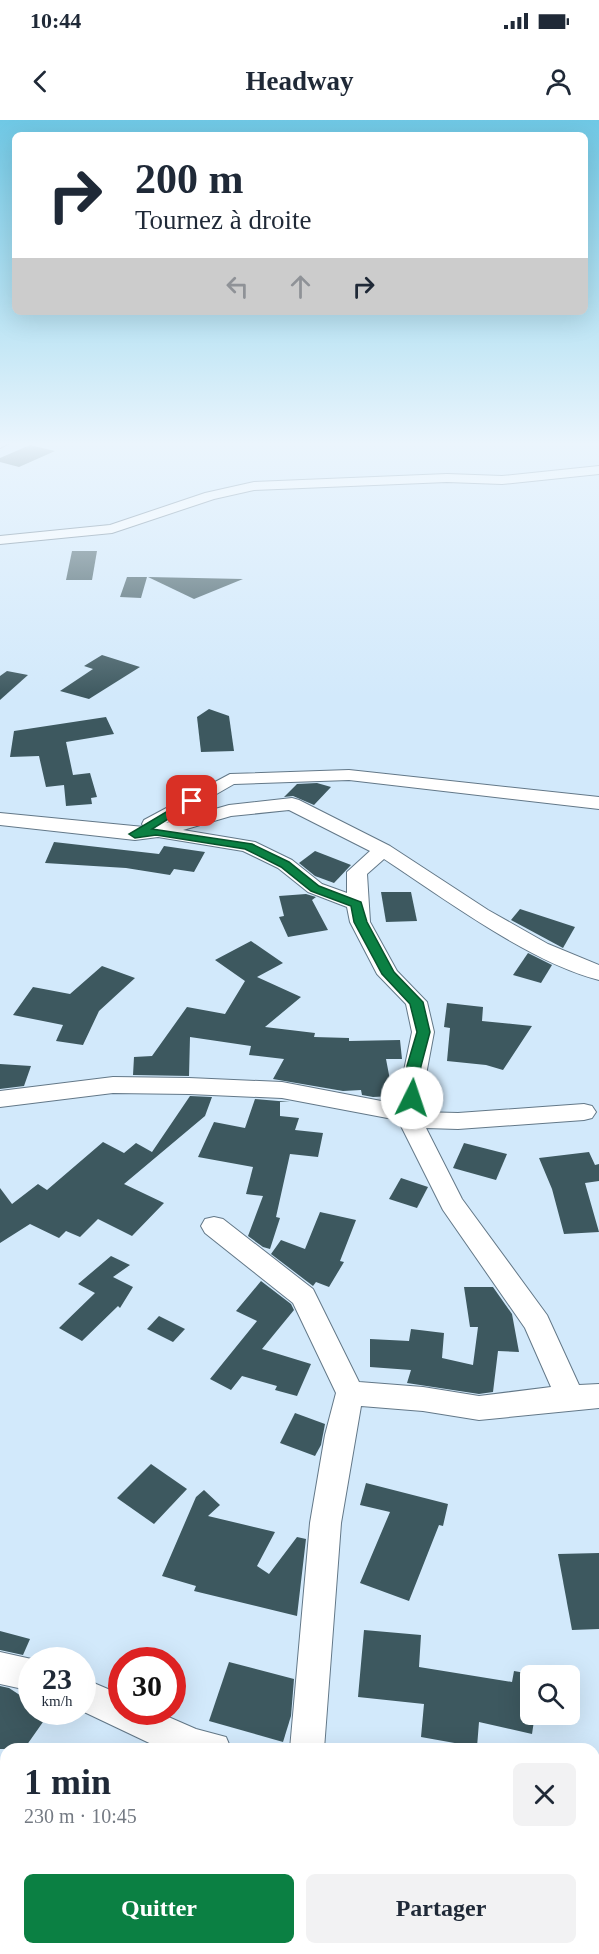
<!DOCTYPE html>
<html lang="fr">
<head>
<meta charset="utf-8">
<style>
  body { margin:0; font-family:"Times New Roman",serif; background:#f2f2f3; color:#1f2937; height:100vh; display:flex; flex-direction:column; font-size:22px; white-space:nowrap }
  * { box-sizing:border-box; margin:0 }
  p { font-size:20px; color:#747a83 }
  .icon { flex:none; width:33px; height:33px; fill:none; stroke:currentColor; stroke-width:2; stroke-linecap:round; stroke-linejoin:round }
  .map { position:relative; flex:1; overflow:hidden }
  .sheet { position:absolute; left:0px; top:1623px; width:600px; height:212px; display:flex; flex-direction:column; background:#fff; border-radius:18px 18px 0 0; box-shadow:0 6px 24px #0002 }
  .sheet>* { flex:none }
  .hud { position:absolute; left:12px; top:12px; width:576px; height:183px; border-radius:9px; box-shadow:0 6px 24px #0002; background:#fff; color:#1f2937; overflow:hidden }
  .controls { position:absolute; left:520px; top:1545px; display:grid; gap:12px }
  .controls a { display:grid; place-items:center; width:60px; height:60px; border-radius:9px; background:#fff; box-shadow:0 6px 24px #0002; font-size:30px }
  .speed { position:absolute; left:18px; top:1527px; display:flex; gap:12px; font-size:30px; font-weight:700; text-align:center }
  .speed>* { display:grid; place-content:center; width:78px; height:78px; border-radius:50%; background:#fff; box-shadow:0 6px 24px #0002; line-height:1 }
  .speed small { font-size:15px; font-weight:400 }
  .speed .limit { border:9px solid #d22; background:#fff; color:#111 }
  .pin { position:absolute; display:grid; place-items:center; width:51px; height:51px; color:#fff; margin:-26px; border-radius:12px; box-shadow:0 3px 9px #0006 }
  .me { position:absolute; width:66px; margin:-33px; rotate:4deg; stroke-linejoin:round; filter:drop-shadow(0 0 4px #0008) }
  .turn { display:flex; align-items:center; gap:21px; height:126px; padding:0 24px; font-size:27px }
  .turn .icon { width:78px; height:78px; stroke-width:2.5 }
  .turn b { display:block; font-size:42px; line-height:51px }
  .lanes { display:flex; align-items:center; height:57px; padding:0 24px; background:#0003; justify-content:center; gap:30px; direction:ltr }
  .lanes .off { opacity:.35 }
  .round { display:grid; place-items:center; flex:none; width:63px; height:63px; border-radius:9px; background:#f2f2f3 }
  .summary { display:flex; align-items:center; justify-content:space-between; height:102px; padding:0 24px }
  h1 { font-size:36px; font-weight:600; line-height:45px }
  .button { display:flex; gap:12px; margin-top:auto; padding:12px 24px }
  .button a { flex:1; height:69px; border-radius:9px; background:#0b8043; color:#fff; font-size:24px; font-weight:600; line-height:69px; text-align:center }
  .button a+a { background:#f2f2f3; color:#1f2937 }
  .status { display:flex; justify-content:space-between; align-items:center; height:42px; padding:0 30px; background:#fff; direction:ltr }
  .status svg { height:16px; fill:currentColor }
  header { display:flex; justify-content:space-between; align-items:center; height:78px; padding:0 24px; background:#fff; font-size:27px; font-weight:600 }
  .map>svg:first-child { display:block }
  .building { fill:#3d585f }
  .lines { fill:none; stroke-linecap:round; stroke-linejoin:round }
  .minor-casing { stroke:#637888; stroke-width:2 }
  .minor { fill:#fff; fill-rule:evenodd }
  .route { fill:#0b8043; stroke:#07532c; stroke-width:1.5 }
</style>
</head>
<body>
<div class="status"><b>10:44</b><svg viewBox="0 0 49 12"><path d="M0 12V9h3v3zM5 12V6h3v6zM10 12V3h3v9zM15 12V0h3v12zM26 1h20v11H26zM47 4h2v5h-2z"/></svg></div>
<header><svg class="icon" aria-label="back" viewBox="0 0 24 24"><path d="M15 5l-7 7 7 7"/></svg>Headway<svg class="icon" aria-label="person" viewBox="0 0 24 24"><circle cx="12" cy="8" r="4"/><path d="M4 21q1-7 8-7t8 7"/></svg></header>
<div class="map">
<svg width="599" height="1834" viewBox="0 0 599 1834">
  <rect width="100%" height="100%" fill="#d2e9fb"/>
  <g class="building">
    <path d="M30,325L55,331L19,347L0,342V338Z"/>
    <path d="M72,431H97L92,460H66Z"/>
    <path d="M127,457H147L141,478L120,477Z"/>
    <path d="M148,457L243,459L194,479Z"/>
    <path d="M102,535L140,547L89,579L60,571L93,549L84,546Z"/>
    <path d="M7,551L28,555L0,580V556Z"/>
    <path d="M209,589L229,596L234,631L201,632L197,597Z"/>
    <path d="M106,597L114,614L66,622L73,655L90,653L97,677L91,678L92,684L66,686L64,665L46,667L39,636L10,637L14,611Z"/>
    <path d="M317,663L331,667L314,685L293,676L284,677L297,664Z"/>
    <path d="M54,722L159,734L164,726L205,732L194,752L174,749L170,755L126,748L45,743Z"/>
    <path d="M315,731L351,745L334,763L315,756L299,743Z"/>
    <path d="M381,772H411L417,801L386,802Z"/>
    <path d="M306,774L316,777L312,780L328,810L288,817L279,797L284,796L279,776Z"/>
    <path d="M520,789L575,807L563,828L511,800Z"/>
    <path d="M251,821L283,843L257,857L301,877L265,907L315,913L314,917L349,918V921L400,920L402,939H386L393,976L373,977L362,975L361,970L343,971L273,959L284,939L249,935L251,926L190,917L189,956L133,955L134,937L152,936L187,887L225,894L245,861L215,840Z"/>
    <path d="M528,833L552,845L541,863L513,855Z"/>
    <path d="M102,846L135,858L99,891L83,925L56,921L63,905L13,895L33,867L70,874Z"/>
    <path d="M447,883L483,887L482,901L532,906L503,950L486,945L447,941L450,908L444,907Z"/>
    <path d="M0,944L31,946L24,966L0,969Z"/>
    <path d="M190,976L212,977L205,996L124,1064L164,1083L132,1116L98,1099L80,1117L66,1111L59,1118L30,1104L0,1123V1068L12,1084L38,1064L47,1070L103,1022L124,1033L136,1023L152,1032Z"/>
    <path d="M255,979L290,982H280V996L299,998L295,1010L323,1013L318,1037L290,1034L276,1097L280,1098L270,1129L263,1127L248,1116L263,1076L246,1074L253,1047L198,1037L214,1002L245,1008Z"/>
    <path d="M464,1023L507,1034L496,1060L453,1048Z"/>
    <path d="M589,1032L595,1045L599,1044V1061L585,1063L599,1112L564,1114L552,1069L539,1038Z"/>
    <path d="M401,1058L428,1067L417,1088L389,1079Z"/>
    <path d="M320,1092L356,1100L340,1141L344,1142L329,1167L316,1162L313,1166L271,1134L281,1120L305,1129Z"/>
    <path d="M111,1136L130,1145L113,1157L133,1167L120,1188L118,1186L82,1221L59,1208L95,1173L78,1164Z"/>
    <path d="M261,1161L291,1184L294,1190L262,1229L311,1244L297,1276L275,1270L277,1266L242,1256L231,1270L210,1259L257,1201L236,1191Z"/>
    <path d="M464,1167H493L512,1194L519,1232L498,1231L493,1272L479,1274L407,1263L411,1250L370,1247V1219L409,1221L411,1209L444,1213L442,1238L473,1245L478,1207H470Z"/>
    <path d="M159,1196L185,1209L173,1222L147,1209Z"/>
    <path d="M295,1293L325,1304L321,1325L315,1336L280,1323Z"/>
    <path d="M151,1344L187,1369L154,1404L117,1378Z"/>
    <path d="M366,1363L448,1384L443,1406L439,1405L409,1481L360,1463L390,1392L360,1385Z"/>
    <path d="M204,1370L220,1385L208,1396L275,1412L257,1446L269,1454L297,1417L306,1419L297,1496L194,1471L196,1466L162,1456L196,1377Z"/>
    <path d="M599,1433V1509L572,1510L558,1434Z"/>
    <path d="M364,1510L421,1515L419,1547L512,1562L514,1551L531,1554V1594H535L532,1614L479,1602L477,1627L421,1617L424,1584L358,1577Z"/>
    <path d="M0,1511L30,1519L23,1535L0,1530Z"/>
    <path d="M229,1542L294,1559L291,1596L283,1622L209,1601Z"/>
    <path d="M0,1566L9,1568L32,1583V1592H50L24,1629H0Z"/>
  </g>
  <g class="lines">
    <g class="minor-casing">
      <g id="minor">
        <path d="M0,321H13L0,328Z"/>
        <path d="M599,346V354L502,364L447,362L254,370L214,379L112,413L0,424V416L110,405L205,373L254,362L447,354L502,356Z"/>
        <path d="M349,650L599,677V689L349,660L234,664L166,703L229,685L292,678L299,680L390,726L488,790L548,824L599,845V860C529,842 445,779 384,739L367,754L370,802L397,851L427,882L434,912L419,992L458,993L584,984L592,986L596,992L592,998L584,1000L458,1009L426,1008L462,1079L547,1195L579,1265L599,1264V1288L479,1300L423,1291L361,1286L341,1403L324,1629H290L310,1403L325,1315L336,1273L293,1183L205,1113L201,1106L205,1099L214,1097L223,1099L313,1169L359,1262L423,1267L479,1276L551,1267L525,1208L443,1090L398,1000L282,978L189,974L113,973L0,987V971L113,957L189,958L282,962L397,984L412,912L406,884L377,854L350,802L347,787L308,772L278,748L243,731L158,717L135,720L0,705V693L144,707L142,704L144,700L230,654ZM289,690L370,731L347,752V773L322,764L292,740L255,722L183,710L231,696Z"/>
        <path d="M0,1532L36,1540H32V1571L0,1564Z"/>
        <path d="M82,1558L122,1575V1592H157L196,1609L226,1617L231,1629H162L82,1591Z"/>
        <path d="M594,1812L599,1814V1834H569L568,1828H594Z"/>
      </g>
    </g>
    <use href="#minor" class="minor"/>
  </g>
  <linearGradient id="sky" x2="0" y2="1"><stop stop-color="#6fc8e5"/><stop offset="0.56" stop-color="#ebf5fd"/><stop offset="1" stop-color="#ebf5fd" stop-opacity="0"/></linearGradient>
  <rect width="599" height="578" fill="url(#sky)"/>
  <path class="route" d="M188,679L197,681L152,709L252,724L289,742L319,766L361,782L367,802L394,852L423,882L430,912L421,946L417,982L412,983L405,978L407,946L417,912L410,884L382,854L354,802L351,786L311,771L281,747L245,729L156,715L135,718L129,714Z"/>
</svg>
<div class="controls">
<a><svg class="icon" aria-label="search" viewBox="0 0 24 24"><circle cx="10" cy="10" r="6"/><path d="M15 15l6 6"/></svg></a>
</div>
<div class="speed"><div>23<small>km/h</small></div><div class="limit">30</div></div>
<div class="pin" style="left:192px;top:681px;background:#d93025"><svg class="icon" aria-label="arrive" viewBox="0 0 24 24"><path d="M6 21V4h12l-3 4 3 4H6"/></svg></div>
<svg class="me" style="left:412px;top:978px" viewBox="-20 -20 40 40"><circle r="19" fill="#fff"/><path d="M0-13L10 11 0 6-10 11z" fill="#0b8043"/></svg>
<div class="hud">
<div class="turn"><svg class="icon" aria-label="right" viewBox="0 0 24 24"><path d="M7 20v-9h11M14 6l5 5-5 5"/></svg><div><b>200 m</b>Tournez à droite</div></div>
<div class="lanes"><svg class="icon off" aria-label="left" viewBox="0 0 24 24"><path d="M17 20v-9H6M10 6l-5 5 5 5"/></svg><svg class="icon off" aria-label="ahead" viewBox="0 0 24 24"><path d="M12 20V5M6 11l6-6 6 6"/></svg><svg class="icon" aria-label="right" viewBox="0 0 24 24"><path d="M7 20v-9h11M14 6l5 5-5 5"/></svg></div>
</div>
<section class="sheet">
<div class="summary"><div><h1>1 min</h1><p>230 m · 10:45</p></div><a class="round"><svg class="icon" aria-label="close" viewBox="0 0 24 24"><path d="M6 6l12 12M18 6L6 18"/></svg></a></div>
<div class="button"><a>Quitter</a><a>Partager</a></div>
</section>
</div>
</body>
</html>
